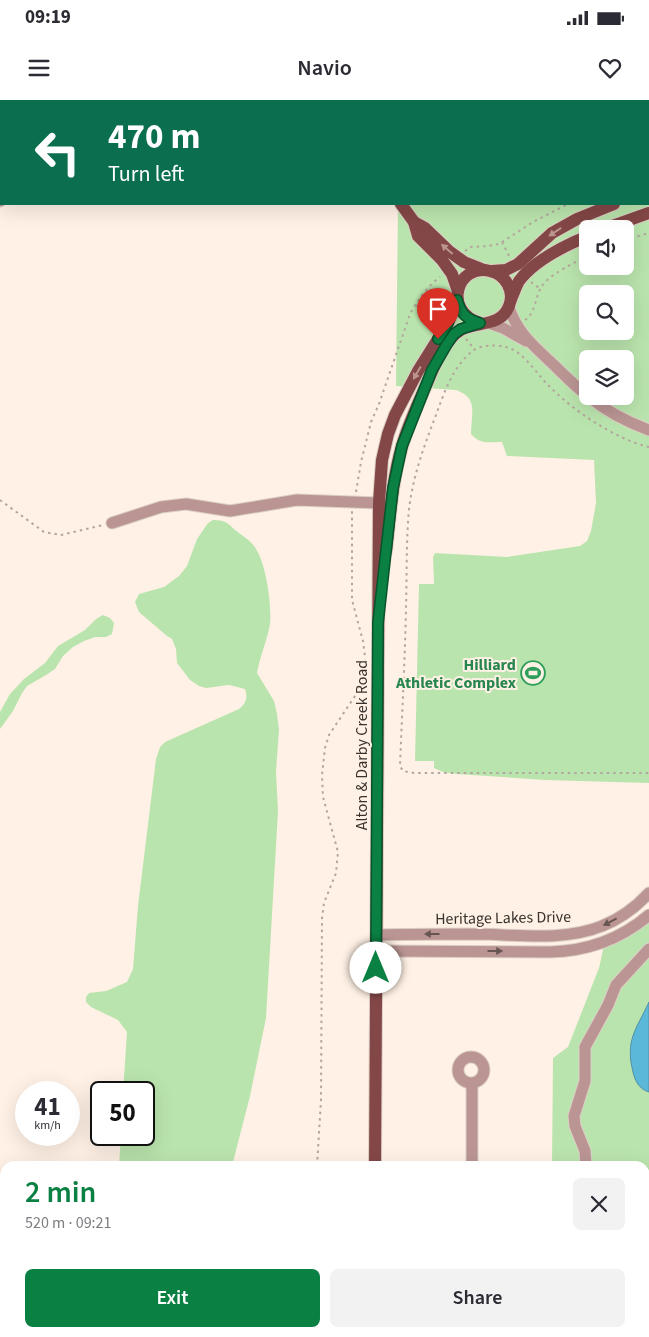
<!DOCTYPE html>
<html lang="en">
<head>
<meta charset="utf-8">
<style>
  body { margin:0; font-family:"Source Sans 3",sans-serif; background:#f2f2f3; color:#2b2b33; height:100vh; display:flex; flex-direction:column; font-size:19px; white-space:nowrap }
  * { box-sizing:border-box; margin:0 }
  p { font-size:16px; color:#7c7c81 }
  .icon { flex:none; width:28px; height:28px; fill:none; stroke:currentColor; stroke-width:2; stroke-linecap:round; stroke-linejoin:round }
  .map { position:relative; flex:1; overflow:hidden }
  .panel { position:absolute; left:0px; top:1061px; width:650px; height:176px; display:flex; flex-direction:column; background:#fff; border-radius:15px 15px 0 0; box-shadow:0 5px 20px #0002 }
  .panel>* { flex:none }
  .banner { position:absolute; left:0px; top:0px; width:650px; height:105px; box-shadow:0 5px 20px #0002; background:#0b6e4f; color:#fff; overflow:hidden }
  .tools { position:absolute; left:579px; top:120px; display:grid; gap:10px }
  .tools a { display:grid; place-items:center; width:55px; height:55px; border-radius:8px; background:#fff; box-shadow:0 5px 20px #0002; font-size:25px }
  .speed { position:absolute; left:15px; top:981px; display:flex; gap:10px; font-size:25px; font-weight:700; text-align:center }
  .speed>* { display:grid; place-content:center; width:65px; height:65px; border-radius:50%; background:#fff; box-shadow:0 5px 20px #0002; line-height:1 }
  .speed small { font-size:12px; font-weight:400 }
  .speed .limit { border:2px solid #111; border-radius:8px; background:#fff; color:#111 }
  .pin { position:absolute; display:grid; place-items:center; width:42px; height:42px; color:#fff; margin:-51px -21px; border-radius:50% 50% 50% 0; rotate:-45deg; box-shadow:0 0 5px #0007 }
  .pin .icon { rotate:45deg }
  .me { position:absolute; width:55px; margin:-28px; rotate:0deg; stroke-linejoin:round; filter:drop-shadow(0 0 4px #0008) }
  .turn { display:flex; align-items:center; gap:18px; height:105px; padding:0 25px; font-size:22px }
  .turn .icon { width:65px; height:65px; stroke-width:2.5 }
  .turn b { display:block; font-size:35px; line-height:42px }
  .round { display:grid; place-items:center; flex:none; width:52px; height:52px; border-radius:8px; background:#f2f2f3 }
  .overview { display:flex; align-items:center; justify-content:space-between; height:85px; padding:0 25px }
  h1 { font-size:30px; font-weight:600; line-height:38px; color:#0b8043 }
  .action { display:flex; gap:10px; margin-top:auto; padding:10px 25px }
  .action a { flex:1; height:58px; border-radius:8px; background:#0b8043; color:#fff; font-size:20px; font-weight:600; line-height:58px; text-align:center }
  .action a+a { background:#f2f2f3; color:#2b2b33 }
  .status { display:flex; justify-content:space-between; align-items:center; height:35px; padding:0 25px; background:#fff; direction:ltr }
  .status svg { height:14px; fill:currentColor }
  header { display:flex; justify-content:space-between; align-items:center; height:65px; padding:0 25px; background:#fff; font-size:22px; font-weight:600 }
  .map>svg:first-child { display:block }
  .green { fill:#bae4ad; fill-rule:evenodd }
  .water { fill:#5cb8d9; stroke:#5190a5 }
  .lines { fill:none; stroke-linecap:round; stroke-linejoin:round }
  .minor-casing { stroke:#dbcfc4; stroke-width:13 }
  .major-casing { stroke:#dbcfc4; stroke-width:14 }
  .path { stroke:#b2a79d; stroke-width:2; stroke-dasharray:2.5 4; stroke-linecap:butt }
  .minor { stroke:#ba9594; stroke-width:11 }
  .major { stroke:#844747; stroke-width:12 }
  .oneway { fill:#bb948e }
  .oneway2 { fill:#665550 }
  .route-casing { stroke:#07532c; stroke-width:12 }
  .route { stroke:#0b8043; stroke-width:9 }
  .labels { text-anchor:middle; stroke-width:4; stroke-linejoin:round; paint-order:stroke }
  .leisure-label { font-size:16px; font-weight:bold; fill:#27864d; stroke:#fff1e5; text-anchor:end }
  .street-label { font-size:16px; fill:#38322c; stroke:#fff1e5 }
</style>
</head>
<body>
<div class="status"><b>09:19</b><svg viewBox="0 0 49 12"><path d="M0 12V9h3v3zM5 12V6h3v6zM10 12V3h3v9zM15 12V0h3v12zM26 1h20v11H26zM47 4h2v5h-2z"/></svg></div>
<header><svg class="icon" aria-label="menu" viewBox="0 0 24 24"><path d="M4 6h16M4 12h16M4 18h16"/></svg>Navio<svg class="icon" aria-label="heart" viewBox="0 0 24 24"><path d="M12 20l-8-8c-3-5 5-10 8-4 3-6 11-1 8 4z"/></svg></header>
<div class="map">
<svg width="649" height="1237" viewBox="0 0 649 1237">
  <rect width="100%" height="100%" fill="#fff1e5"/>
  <g class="green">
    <path d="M411,0H649V683L545,680L457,674L443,672L434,668V661H415L419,484H434L433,457L435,453L507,457L580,446L587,441L591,431L596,403L594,360L507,356L502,342C487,342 481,345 471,334C471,314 479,298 456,290L396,286L398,104H649V1H408ZM588,129H625V166H588ZM588,194H625V231H588ZM588,259H625V296H588Z"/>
    <path d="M213,420C229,420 228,425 239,433C246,438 252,442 256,449C266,464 272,506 270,524C267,541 260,556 257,573L274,601L277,614L279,630L276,671L278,711L266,918L250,996L232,1066H119L121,1035H144V992H123L127,932L118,920L91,907L86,902V897L89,893L106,891L127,882L133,869L138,806L156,659L160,647L165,642L239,609C246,603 248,598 245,589L229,585L206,588L199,586L190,580L177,563L176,549L172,539L167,536L139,512L135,502L139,494L164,487L179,476L187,466L197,439L208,423Z"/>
    <path d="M103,515L110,518L114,523L112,534L106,537H95L84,541L73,547L63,556L55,569L46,575L27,586L22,593L13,611L0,629V612L10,594L24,579L45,563L58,546L85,530L96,519Z"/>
    <path d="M649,815V1237H573V1233L645,1232V1066H552L553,958L568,947L599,868L605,841Z"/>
    <path d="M73,1233V1232L129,1233L120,1237H74Z"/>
  </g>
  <path class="water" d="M649,902V992C639,989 635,981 633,972C625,940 636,930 649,902Z"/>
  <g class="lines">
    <g class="minor-casing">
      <g id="minor">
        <path d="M0,101L1,100"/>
        <path d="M509,207C516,232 537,249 555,266C566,277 576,287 588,296"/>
        <path d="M489,223L503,228L526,241"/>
        <path d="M588,296C606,311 627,322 649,330"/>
        <path d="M112,423L161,407L186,404L230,411L297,400L379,403"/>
        <path d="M376,835C411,834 446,834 480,834C519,835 566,841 602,826C620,819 636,807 649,793"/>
        <path d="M376,851L550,852C586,851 621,839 649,815"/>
        <circle cx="471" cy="970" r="13"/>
        <path d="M472,984V1066"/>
        <path d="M586,1066L585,1051L575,1026L574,1016L585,981V947L608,905L616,885L649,849"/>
        <path d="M645,1173L649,1175"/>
        <path d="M220,1237L227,1232"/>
      </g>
    </g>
    <g class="major-casing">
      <g id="major">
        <path d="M381,1V0"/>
        <path d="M401,104L414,122L418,136L442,160L452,174L458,191"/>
        <path d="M414,122L425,128L450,152L464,162L484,170"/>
        <path d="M604,129L649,113"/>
        <path d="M492,171L506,170L518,164L552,133L577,119L614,104"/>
        <path d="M511,199C514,193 516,186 519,181C534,161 566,145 588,136"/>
        <path d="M386,451C390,416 392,381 402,346C408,325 418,304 427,283C433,268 443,245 455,234C471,219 500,230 509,206C515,192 506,174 490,171C457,163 442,211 480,223"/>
        <path d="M375,1066L379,403L382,360L388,334L395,315L418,271L448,223L457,200"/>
        <path d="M374,1237V1232"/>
      </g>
    </g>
    <g class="path">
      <path d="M625,140L649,133"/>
      <path d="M502,142L509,156"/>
      <path d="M465,151L470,147L488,146L499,144L533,122L568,104"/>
      <path d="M531,182L539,188"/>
      <path d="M415,205L439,218"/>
      <path d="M525,220C536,213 535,196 542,186C549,175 575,162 588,156"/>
      <path d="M466,239L471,245L473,250"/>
      <path d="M649,347C615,339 574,311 550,287C537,275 524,251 506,247C495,244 478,245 470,253C452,269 444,293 436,315C424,346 413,376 409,409C406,442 407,475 406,507C405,560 402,613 400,666L403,671L414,673H649"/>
      <path d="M356,392L361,362L371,322L379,304L410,214C418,199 427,187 440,177"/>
      <path d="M0,400L44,432L61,435L103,425"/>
      <path d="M317,1066L321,1000L322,818L324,803L336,773L338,752L323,697L322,675L325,648L329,635L359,590L364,578L365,557L363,541L352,500V411"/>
      <path d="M144,1237L153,1232"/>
    </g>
    <use href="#minor" class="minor"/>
    <use href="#major" class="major"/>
  </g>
  <defs><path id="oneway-solid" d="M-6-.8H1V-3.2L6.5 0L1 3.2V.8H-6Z" transform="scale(1.25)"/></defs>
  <g class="oneway">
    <use href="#oneway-solid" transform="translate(555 132) rotate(146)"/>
    <use href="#oneway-solid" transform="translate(447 149) rotate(-139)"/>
    <use href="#oneway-solid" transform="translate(417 273) rotate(120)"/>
  </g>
  <g class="oneway2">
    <use href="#oneway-solid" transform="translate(610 822) rotate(152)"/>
    <use href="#oneway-solid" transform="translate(432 834) rotate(180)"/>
    <use href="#oneway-solid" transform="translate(495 851)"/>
  </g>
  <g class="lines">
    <g class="route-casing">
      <path id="route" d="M376,868L378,523L393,388L402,346L432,270L447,244L454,234L461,229L480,223C466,219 461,214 457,200L448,223L438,239"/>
    </g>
    <use href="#route" class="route"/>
  </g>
  <defs>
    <g id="stadium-ring" transform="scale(1.25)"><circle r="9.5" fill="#fff1e5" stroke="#2e9e5b" stroke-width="1.5"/><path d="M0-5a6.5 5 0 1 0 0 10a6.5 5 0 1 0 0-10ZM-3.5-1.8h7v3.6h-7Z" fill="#2e9e5b"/></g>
  </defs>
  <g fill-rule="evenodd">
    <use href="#stadium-ring" x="533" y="573"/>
  </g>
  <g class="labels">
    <g class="leisure-label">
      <text x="516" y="570">Hilliard<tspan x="516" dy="18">Athletic Complex</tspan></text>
    </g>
    <g class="street-label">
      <text transform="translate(361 645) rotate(-90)" y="6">Alton &amp; Darby Creek Road</text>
      <text transform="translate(503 817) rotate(-1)" y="6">Heritage Lakes Drive</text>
    </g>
  </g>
</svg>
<div class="tools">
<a><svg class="icon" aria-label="sound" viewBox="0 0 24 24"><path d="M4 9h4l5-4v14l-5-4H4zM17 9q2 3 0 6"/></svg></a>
<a><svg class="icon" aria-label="search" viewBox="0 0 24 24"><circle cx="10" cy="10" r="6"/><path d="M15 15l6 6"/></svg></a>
<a><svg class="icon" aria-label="layers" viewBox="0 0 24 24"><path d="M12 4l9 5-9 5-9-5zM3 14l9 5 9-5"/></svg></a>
</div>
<div class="speed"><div>41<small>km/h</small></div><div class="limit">50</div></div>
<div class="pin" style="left:438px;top:239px;background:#d93025"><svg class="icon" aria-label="arrive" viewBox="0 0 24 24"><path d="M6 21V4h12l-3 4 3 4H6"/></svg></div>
<svg class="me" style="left:376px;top:868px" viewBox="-20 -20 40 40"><circle r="19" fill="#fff"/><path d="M0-13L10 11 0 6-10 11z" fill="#0b8043"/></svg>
<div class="banner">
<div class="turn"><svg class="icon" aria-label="left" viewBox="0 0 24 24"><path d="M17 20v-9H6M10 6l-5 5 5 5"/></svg><div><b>470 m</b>Turn left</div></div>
</div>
<section class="panel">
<div class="overview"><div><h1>2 min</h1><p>520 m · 09:21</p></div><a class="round"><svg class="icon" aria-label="close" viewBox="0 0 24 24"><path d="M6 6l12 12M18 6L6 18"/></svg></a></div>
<div class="action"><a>Exit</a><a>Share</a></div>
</section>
</div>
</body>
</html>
